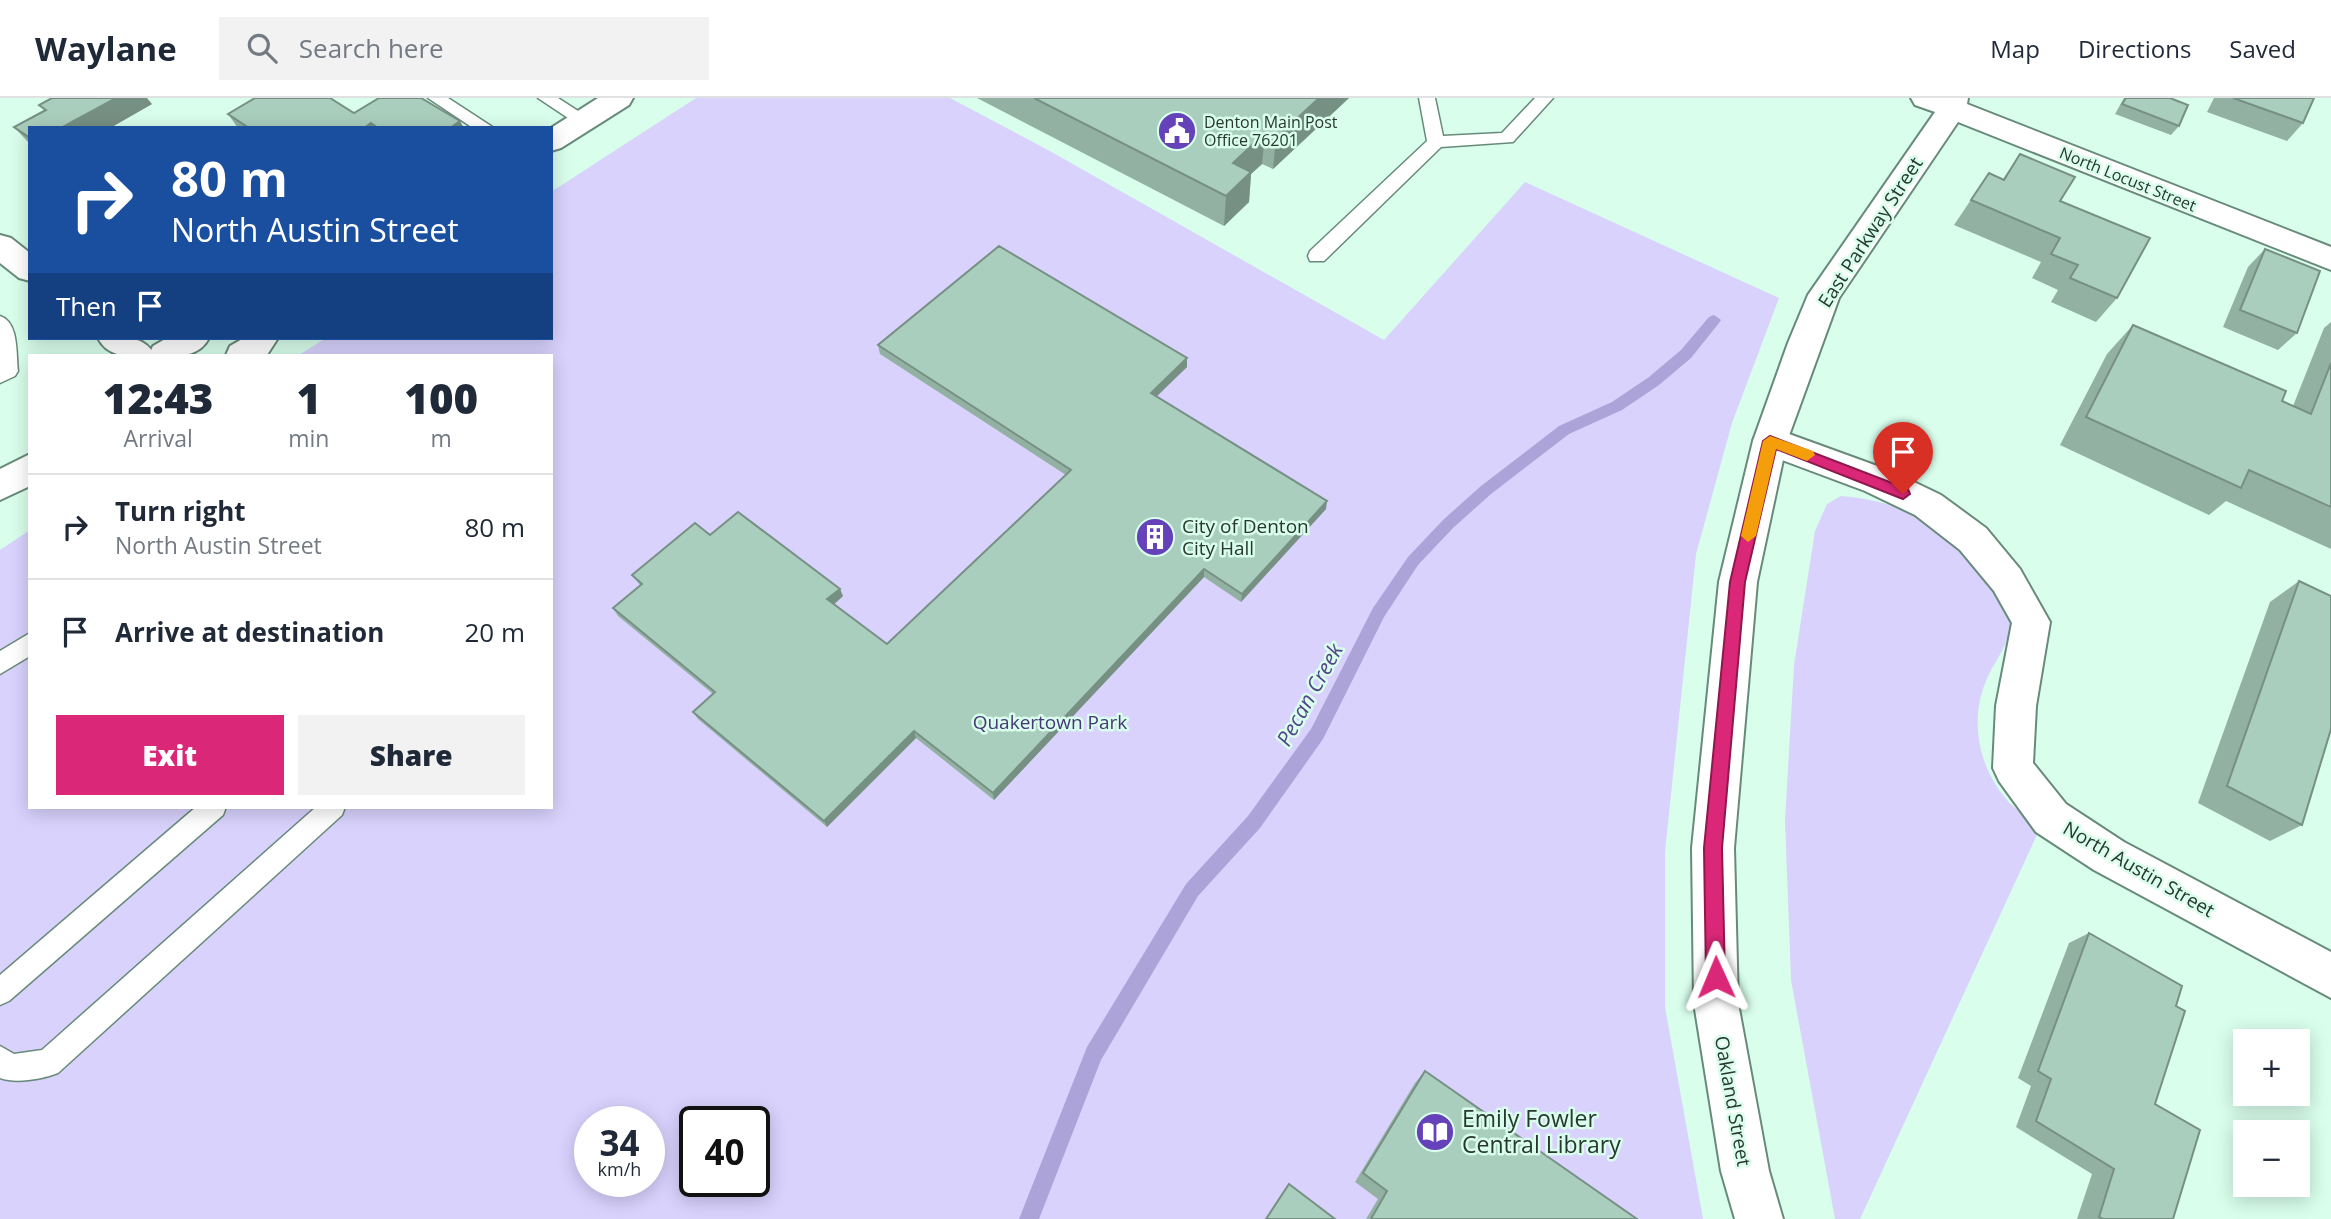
<!DOCTYPE html>
<html lang="en">
<head>
<meta charset="utf-8">
<style>
  body { margin:0; font-family:"Open Sans",sans-serif; background:#f2f2f3; color:#1f2937; height:100vh; display:flex; flex-direction:column; font-size:26px; white-space:nowrap }
  * { box-sizing:border-box; margin:0 }
  p { font-size:23px; color:#747a83 }
  .icon { flex:none; width:38px; height:38px; fill:none; stroke:currentColor; stroke-width:2; stroke-linecap:round; stroke-linejoin:round }
  .map { position:relative; flex:1; overflow:hidden }
  .drawer { position:absolute; left:28px; top:256px; width:525px; height:455px; display:flex; flex-direction:column; background:#fff; border-radius:0px; box-shadow:0 4px 18px #0003 }
  .drawer>* { flex:none }
  .hud { position:absolute; left:28px; top:28px; width:525px; height:214px; border-radius:0px; box-shadow:0 4px 18px #0003; background:#1a4fa0; color:#fff; overflow:hidden }
  .buttons { position:absolute; left:2233px; top:931px; display:grid; gap:14px }
  .buttons a { display:grid; place-items:center; width:77px; height:77px; border-radius:0px; background:#fff; box-shadow:0 4px 18px #0003; font-size:35px }
  .speed { position:absolute; left:574px; top:1008px; display:flex; gap:14px; font-size:35px; font-weight:700; text-align:center }
  .speed>* { display:grid; place-content:center; width:91px; height:91px; border-radius:50%; background:#fff; box-shadow:0 4px 18px #0003; line-height:1 }
  .speed small { font-size:18px; font-weight:400 }
  .speed .limit { border:4px solid #111; border-radius:10px; background:#fff; color:#111 }
  .pin { position:absolute; display:grid; place-items:center; width:60px; height:60px; color:#fff; margin:-72px -30px; border-radius:50% 50% 50% 0; rotate:-45deg; box-shadow:0 0 7px #0007 }
  .pin .icon { rotate:45deg }
  .me { position:absolute; width:77px; margin:-38px; rotate:359deg; stroke-linejoin:round; filter:drop-shadow(0 0 5px #0008) }
  .turn { display:flex; align-items:center; gap:24px; height:147px; padding:0 28px; font-size:32px }
  .turn .icon { width:91px; height:91px; stroke-width:2.5 }
  .turn b { display:block; font-size:49px; line-height:60px }
  .then { display:flex; align-items:center; height:66px; padding:0 28px; background:#0003; gap:14px; font-size:26px }
  .eta { display:flex; justify-content:space-evenly; align-items:center; height:119px; text-align:center }
  .eta b { font-size:42px; font-weight:800; line-height:49px }
  .button { display:flex; gap:14px; margin-top:auto; padding:14px 28px }
  .button a { flex:1; height:80px; border-radius:0px; background:#db2777; color:#fff; font-size:28px; font-weight:800; line-height:80px; text-align:center }
  .button a+a { background:#f2f2f3; color:#1f2937 }
  ul { padding:0; list-style:none }
  li { display:flex; align-items:center; gap:21px; height:105px; padding:0 28px; border-top:2px solid #e0e1e3 }
  li div { flex:1 }
  li b { display:block; font-size:26px }
  li em { font-style:normal }
  header { display:flex; align-items:center; gap:42px; box-sizing:border-box; height:98px; padding:0 35px; background:#fff; border-bottom:2px solid #e0e1e3 }
  header strong { font-size:33px }
  nav { display:flex; gap:38px; margin-inline-start:auto; font-size:24px }
  .search { width:490px; height:63px; background:#f2f2f3; display:flex; align-items:center; gap:18px; box-sizing:border-box; padding:0 24px; border-radius:0px; color:#747a83; font-size:26px }
  .map>svg:first-child { display:block }
  .green { fill:#d8d2fd; fill-rule:evenodd }
  .lines { fill:none; stroke-linecap:round; stroke-linejoin:round }
  .stream { fill:#aca4d8; fill-rule:evenodd }
  .lane-casing { stroke:#688a7a; stroke-width:3 }
  .street-casing { stroke:#688a7a; stroke-width:4 }
  .secondary-casing { stroke:#688a7a; stroke-width:4 }
  .lane { fill:#fff; fill-rule:evenodd }
  .street { fill:#fff; fill-rule:evenodd }
  .secondary { fill:#fff; fill-rule:evenodd }
  .wall { fill:#92b1a3 }
  .shaded-wall { fill:#779084 }
  .building { fill:#aacebd; stroke:#779084; stroke-width:2 }
  .route { fill:#db2777; stroke:#8e194d; stroke-width:2 }
  .slow { fill:#f59e0b }
  .labels { text-anchor:middle; stroke-width:5; stroke-linejoin:round; paint-order:stroke }
  .far-poi-label { font-size:16px; fill:#283730; stroke:#d9feec; text-anchor:start }
  .far-street-label { font-size:16px; fill:#283730; stroke:#d9feec }
  .street-label { font-size:19px; fill:#283730; stroke:#d9feec }
  .poi-label { font-size:19px; fill:#283730; stroke:#d9feec; text-anchor:start }
  .park-label { font-size:19px; fill:#463777; stroke:#d9feec }
  .water-label { font-size:21px; font-style:italic; fill:#544587; stroke:#d9feec }
  .near-poi-label { font-size:23px; fill:#283730; stroke:#d9feec; text-anchor:start }
</style>
</head>
<body>
<header>
<strong>Waylane</strong>
<div class="search"><svg class="icon" aria-label="search" viewBox="0 0 24 24"><circle cx="10" cy="10" r="6"/><path d="M15 15l6 6"/></svg>Search here</div>
<nav><a>Map</a><a>Directions</a><a>Saved</a></nav>
</header>
<div class="map">
<svg width="2331" height="1121" viewBox="0 0 2331 1121">
  <rect width="100%" height="100%" fill="#d9feec"/>
  <g class="green">
    <path d="M696,0H950L1048,52L1384,242L1525,84L1779,200L1732,325L1696,456L1665,754V909L1703,1121H0V452L30,432V709H551V257H299L326,240H551V94ZM590,1024H649V1083H590ZM695,1024H754V1083H695Z"/>
    <path d="M1841,398C1863,400 1882,403 1902,412C1935,427 2009,485 2010,524C2011,545 1993,565 1986,583C1969,623 1979,670 2007,702C2015,712 2030,720 2041,728L1860,1121H1835L1791,882L1785,722L1794,567L1815,433L1827,406Z"/>
  </g>
  <g class="lines">
    <path class="stream" d="M1714,217L1721,222L1719,225L1691,260L1659,287L1622,312L1569,336L1491,396L1453,430L1418,467L1384,519L1323,641L1260,730L1198,798L1101,962L1039,1121H1019L1087,949L1186,786L1248,718L1311,631L1373,510L1408,459L1443,422L1481,388L1559,328L1612,304L1649,279L1681,252L1709,219Z"/>
    <g class="lane-casing">
      <g id="lane">
        <path d="M428,0H448L494,30H473Z"/>
        <path d="M538,0H558L592,22L589,26H577Z"/>
        <path d="M1419,0H1435L1443,38L1502,35L1535,0H1553L1513,44L1441,49L1324,163H1310L1308,158L1310,153L1427,43Z"/>
        <path d="M0,218C19,224 16,256 18,273L15,278L0,285Z"/>
        <path d="M30,535V558L0,576V553Z"/>
        <path d="M196,709H226L223,717L9,903L0,907V877Z"/>
        <path d="M316,709H345L342,717L58,975C42,981 16,986 0,980V948L14,956L42,952Z"/>
      </g>
    </g>
    <g class="street-casing">
      <g id="street">
        <path d="M0,137L11,140L30,155V183L19,180L0,165Z"/>
        <path d="M98,240C120,240 142,235 155,257C133,258 109,262 98,240Z"/>
        <path d="M1770,329L1891,373L1941,397L1986,430L2020,471L2050,524L2036,608L2033,665L2066,706L2124,744L2331,854V900L2094,772L2036,734L1999,683L1993,670L1996,608L2012,525L1994,493L1960,452L1915,417L1865,393L1758,353L1753,343L1758,333Z"/>
      </g>
    </g>
    <g class="secondary-casing">
      <g id="secondary">
        <path d="M598,0H633L629,7L561,50L551,53V30Z"/>
        <path d="M1911,0H1968L1967,6L2331,149V172L1958,24L1839,200L1787,343L1757,484L1734,750L1738,905L1769,1073L1783,1121H1735L1721,1073L1694,905L1692,750L1719,484L1753,343L1788,245L1808,197L1935,14L1915,7Z"/>
        <path d="M167,240H209C197,263 171,257 149,257L153,248Z"/>
        <path d="M244,240H278L267,257H226L230,248Z"/>
        <path d="M30,356V388L0,402V371Z"/>
      </g>
    </g>
    <use href="#lane" class="lane"/>
    <use href="#street" class="street"/>
    <use href="#secondary" class="secondary"/>
  </g>
  <g class="wall">
    <path d="M977,0H1349L1273,71L1262,66L1251,76L1249,104L1224,128Z"/>
    <path d="M2124,0H2170L2179,28L2171,37L2115,16Z"/>
    <path d="M2214,0H2314L2303,25L2287,43L2207,14Z"/>
    <path d="M152,6L110,30H30V46L14,29L44,12L39,7Z"/>
    <path d="M354,15L464,30H238L228,16Z"/>
    <path d="M2020,56L2060,103L2117,200L2096,224L2051,204L2058,192L2032,180L2041,164L1954,127L1989,75L2003,81Z"/>
    <path d="M2265,151L2297,235L2278,252L2223,229L2248,169Z"/>
    <path d="M2331,224V451L2226,403L2209,417L2060,347L2107,256L2133,227L2293,308L2324,230Z"/>
    <path d="M878,247L1187,260V269L1156,298L1326,411L1241,504L1204,479L994,702L916,640L827,729L698,621L693,614L713,596L618,518L613,510L640,487L632,477L710,437L843,498L834,506L887,546L1066,377L880,256Z"/>
    <path d="M2299,483L2302,727L2270,743L2198,705L2270,504Z"/>
    <path d="M2089,835L2176,908L2155,1006L2173,1121H2077L2092,1076L2016,1029L2031,988L2018,980L2069,845Z"/>
    <path d="M1425,973L1637,1121H1366L1378,1101L1355,1084L1415,985Z"/>
  </g>
  <g class="shaded-wall">
    <path d="M116,0H147L152,6L110,30H61Z"/>
    <path d="M1319,0H1349L1273,71L1276,40Z"/>
    <path d="M460,23L464,30H450Z"/>
    <path d="M371,25L374,30H364Z"/>
    <path d="M1265,35L1262,66L1251,76L1249,104L1224,128L1226,98L1233,65Z"/>
    <path d="M1187,260V269L1151,304V295Z"/>
    <path d="M1327,403L1326,411L1241,504L1242,496Z"/>
    <path d="M1204,471V479L994,702L993,695Z"/>
    <path d="M840,491L843,498L831,509L827,501Z"/>
    <path d="M914,633L916,640L827,729L824,723Z"/>
  </g>
  <g class="building">
    <path d="M52,0H116L61,30H30V40L14,29L46,12L39,7Z"/>
    <path d="M255,0H330L354,15L379,0H421L460,23L450,30H378L371,25L364,30H249L228,16Z"/>
    <path d="M1034,0H1319L1276,40L1265,35L1233,65L1251,74L1226,98Z"/>
    <path d="M2126,0H2170L2188,7L2179,28L2122,6Z"/>
    <path d="M2233,0H2314L2303,25Z"/>
    <path d="M2020,56L2075,79L2060,103L2150,140L2117,200L2070,180L2078,167L2051,156L2060,140L1971,102L1989,75L2004,82Z"/>
    <path d="M999,148L1187,260L1151,295L1327,403L1242,496L1204,471L993,695L914,633L824,723L693,614L715,594L613,510L642,486L632,477L695,425L710,437L738,414L840,491L827,501L887,546L1071,372L878,247Z"/>
    <path d="M2265,151L2320,173L2297,235L2240,212Z"/>
    <path d="M2133,227L2286,293L2282,303L2311,316L2331,265V409L2249,372L2241,390L2086,319Z"/>
    <path d="M2299,483L2331,498V631L2302,727L2227,688Z"/>
    <path d="M2089,835L2182,888L2176,908L2185,913L2155,1006L2200,1032L2173,1121H2103L2099,1119L2114,1071L2036,1023L2051,981L2038,973Z"/>
    <path d="M1425,973L1637,1121H1371L1387,1093L1363,1075Z"/>
    <path d="M1289,1086L1335,1121H1266Z"/>
  </g>
  <path class="route" d="M1770,338L1908,391L1910,396L1903,401L1776,351L1745,484L1722,750L1725,879L1722,886L1716,888L1709,886L1706,879L1704,750L1730,484L1763,343Z"/>
  <path class="slow" d="M1770,338L1813,353L1815,357L1807,363L1776,351L1756,438L1748,444L1741,438L1763,343Z"/>
  <defs>
    <g id="civic-disc" transform="scale(2.0125)"><circle r="9.5" fill="#6541ba" stroke="#d9feec"/><path d="M-.6-6.5H3V-4.5H.6V-3L4-1V1h2V6H-6V1h2V-1L-.6-3ZM-1.2 2.5V6h2.4V2.5Z" fill="#fff"/></g>
    <g id="building-disc" transform="scale(2.0125)"><circle r="9.5" fill="#6541ba" stroke="#d9feec"/><path d="M-4-6H4V6H1V3H-1V6H-4ZM-2.5-4.3h1.7v1.8h-1.7ZM.8-4.3h1.7v1.8H.8ZM-2.5-1h1.7V.8h-1.7ZM.8-1h1.7V.8H.8Z" fill="#fff"/></g>
    <g id="library-disc" transform="scale(2.0125)"><circle r="9.5" fill="#6541ba" stroke="#d9feec"/><path d="M-6-4Q-3-5.5-.7-3.5V5Q-3 3-6 4ZM6-4Q3-5.5 .7-3.5V5Q3 3 6 4Z" fill="#fff"/></g>
  </defs>
  <g fill-rule="evenodd">
    <use href="#civic-disc" x="1177" y="33"/>
    <use href="#building-disc" x="1155" y="439"/>
    <use href="#library-disc" x="1435" y="1034"/>
  </g>
  <g class="labels">
    <g class="far-poi-label">
      <text x="1204" y="30">Denton Main Post<tspan x="1204" dy="18">Office 76201</tspan></text>
    </g>
    <g class="far-street-label">
      <text transform="translate(2128 81) rotate(22)" y="6">North Locust Street</text>
    </g>
    <g class="street-label">
      <text transform="translate(1870 134) rotate(-57)" y="7">East Parkway Street</text>
      <text transform="translate(2139 771) rotate(30)" y="7">North Austin Street</text>
      <text transform="translate(1733 1003) rotate(80)" y="7">Oakland Street</text>
    </g>
    <g class="poi-label">
      <text x="1182" y="435">City of Denton<tspan x="1182" dy="22">City Hall</tspan></text>
    </g>
    <g class="park-label">
      <text x="1050" y="631">Quakertown Park</text>
    </g>
    <g class="water-label">
      <text transform="translate(1310 597) rotate(-61)" y="7">Pecan Creek</text>
    </g>
    <g class="near-poi-label">
      <text x="1462" y="1029">Emily Fowler<tspan x="1462" dy="26">Central Library</tspan></text>
    </g>
  </g>
</svg>
<div class="buttons">
<a>+</a>
<a>−</a>
</div>
<div class="speed"><div>34<small>km/h</small></div><div class="limit">40</div></div>
<div class="pin" style="left:1903px;top:396px;background:#d93025"><svg class="icon" aria-label="arrive" viewBox="0 0 24 24"><path d="M6 21V4h12l-3 4 3 4H6"/></svg></div>
<svg class="me" style="left:1716px;top:879px" viewBox="-20 -20 40 40"><path d="M0-17L14 15 0 8-14 15z" fill="#db2777" stroke="#fff" stroke-width="4"/></svg>
<div class="hud">
<div class="turn"><svg class="icon" aria-label="right" viewBox="0 0 24 24"><path d="M7 20v-9h11M14 6l5 5-5 5"/></svg><div><b>80 m</b>North Austin Street</div></div>
<div class="then">Then<svg class="icon" aria-label="arrive" viewBox="0 0 24 24"><path d="M6 21V4h12l-3 4 3 4H6"/></svg></div>
</div>
<section class="drawer">
<div class="eta">
<div><b>12:43</b><p>Arrival</p></div>
<div><b>1</b><p>min</p></div>
<div><b>100</b><p>m</p></div>
</div>
<ul>
<li><svg class="icon" aria-label="right" viewBox="0 0 24 24"><path d="M7 20v-9h11M14 6l5 5-5 5"/></svg><div><b>Turn right</b><p>North Austin Street</p></div><em>80 m</em></li>
<li><svg class="icon" aria-label="arrive" viewBox="0 0 24 24"><path d="M6 21V4h12l-3 4 3 4H6"/></svg><div><b>Arrive at destination</b></div><em>20 m</em></li>
</ul>
<div class="button"><a>Exit</a><a>Share</a></div>
</section>
</div>
</body>
</html>
